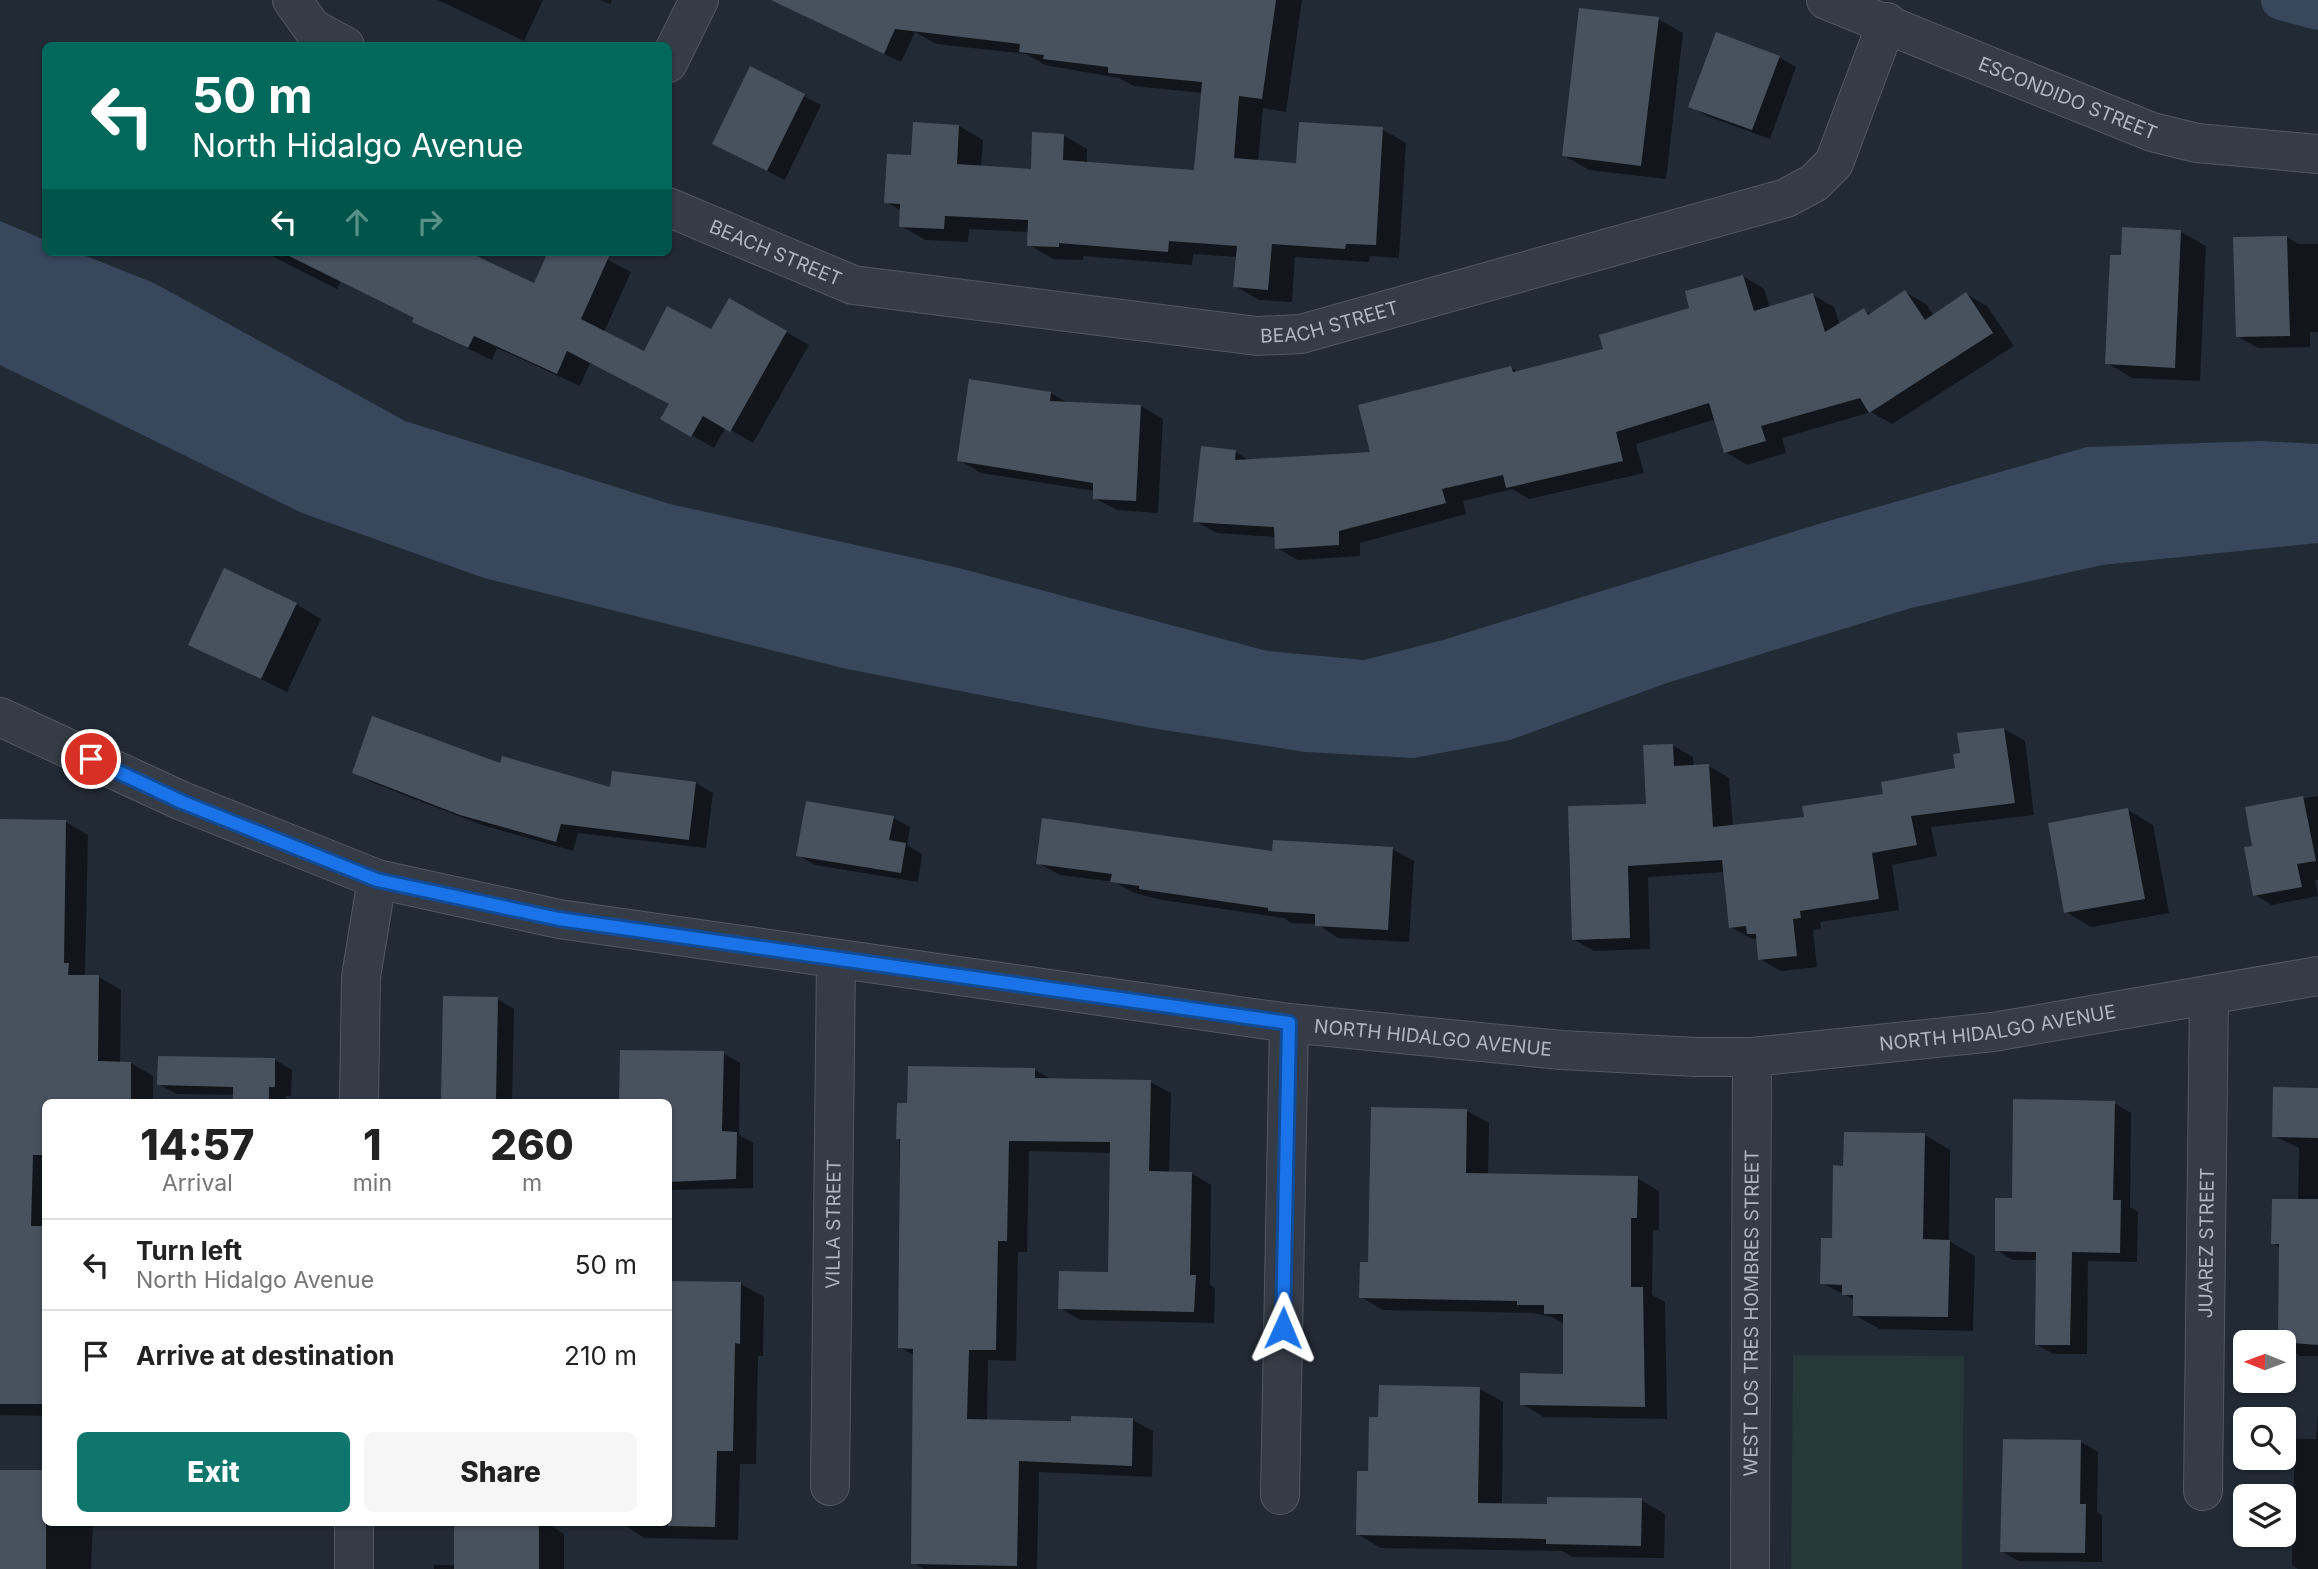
<!DOCTYPE html>
<html lang="en">
<head>
<meta charset="utf-8">
<style>
  body { margin:0; font-family:Inter,sans-serif; background:#f6f6f6; color:#222; height:100vh; display:flex; flex-direction:column; font-size:26px; white-space:nowrap }
  * { box-sizing:border-box; margin:0 }
  p { font-size:23px; color:#767676 }
  .icon { flex:none; width:38px; height:38px; fill:none; stroke:currentColor; stroke-width:2; stroke-linecap:round; stroke-linejoin:round }
  .map { position:relative; flex:1; overflow:hidden }
  .drawer { position:absolute; left:42px; top:1099px; width:630px; height:427px; display:flex; flex-direction:column; background:#fff; border-radius:10px; box-shadow:0 2px 5px #0004 }
  .drawer>* { flex:none }
  .hud { position:absolute; left:42px; top:42px; width:630px; height:214px; border-radius:10px; box-shadow:0 2px 5px #0004; background:#00695c; color:#fff; overflow:hidden }
  .needle { width:46px; rotate:271deg }
  .fabs { position:absolute; left:2233px; top:1330px; display:grid; gap:14px }
  .fabs a { display:grid; place-items:center; width:63px; height:63px; border-radius:10px; background:#fff; box-shadow:0 2px 5px #0004; font-size:35px }
  .pin { position:absolute; display:grid; place-items:center; width:60px; height:60px; color:#fff; margin:-30px; border:4px solid #fff; border-radius:50%; box-shadow:0 2px 7px #0007 }
  .me { position:absolute; width:77px; margin:-38px; rotate:1deg; stroke-linejoin:round; filter:drop-shadow(0 0 5px #0008) }
  .turn { display:flex; align-items:center; gap:24px; height:147px; padding:0 35px; font-size:32px }
  .turn .icon { width:91px; height:91px; stroke-width:2.5 }
  .turn b { display:block; font-size:49px; line-height:60px }
  .lanes { display:flex; align-items:center; height:66px; padding:0 35px; background:#0003; justify-content:center; gap:35px; direction:ltr }
  .lanes .off { opacity:.35 }
  .eta { display:flex; justify-content:space-evenly; align-items:center; height:119px; text-align:center }
  .eta b { font-size:42px; font-weight:800; line-height:49px }
  .button { display:flex; gap:14px; margin-top:auto; padding:14px 35px }
  .button a { flex:1; height:80px; border-radius:10px; background:#0f766e; color:#fff; font-size:28px; font-weight:800; line-height:80px; text-align:center }
  .button a+a { background:#f6f6f6; color:#222 }
  ul { padding:0; list-style:none }
  li { display:flex; align-items:center; gap:21px; height:91px; padding:0 35px; border-top:2px solid #e0e0e0 }
  li div { flex:1 }
  li b { display:block; font-size:26px }
  li em { font-style:normal }
  .map>svg:first-child { display:block }
  .green { fill:#273838 }
  .water { fill:#39475d }
  .shadow { fill:#0007 }
  .lines { fill:none; stroke-linecap:round; stroke-linejoin:round }
  .canal { stroke:#39475d; stroke-width:40 }
  .building { fill:#48515e }
  .minor-casing { stroke:#525963; stroke-width:40 }
  .minor { stroke:#353c45; stroke-width:38 }
  .route-casing { stroke:#114b97; stroke-width:18 }
  .route { stroke:#1a73e8; stroke-width:12 }
  .labels { text-anchor:middle; stroke-width:6; stroke-linejoin:round; paint-order:stroke }
  .street-label { font-size:19px; fill:#afb6c2; stroke:#1a212a }
</style>
</head>
<body>
<div class="map">
<svg width="2318" height="1569" viewBox="0 0 2318 1569">
  <rect width="100%" height="100%" fill="#222a35"/>
  <path class="green" d="M1793,1355L1964,1356L1962,1569H1791Z"/>
  <path class="water" d="M0,221L45,240L46,252H76L154,283L405,421L670,504L959,568L1267,651L1364,660L1443,640L1825,522L2087,447L2262,441L2318,444V543L2102,565L1911,608L1667,683L1510,740L1414,758L1306,752L1151,728L847,669L484,578L302,513L0,365Z"/>
  <g class="shadow">
    <path d="M438,0H543L524,41Z"/>
    <path d="M600,0H612L610,4Z"/>
    <path d="M804,0H1302L1286,112L1263,108L1258,161L1298,165L1382,129L1406,143L1399,258L1370,256L1369,262L1295,257L1292,302L1259,300L1235,286L1237,257L1193,254L1192,265L1083,256V260L1053,259L1029,245V232L969,229L968,242L925,240L901,226L902,211L886,202L913,157L959,126L983,140L981,167L1032,170L1063,135L1087,149V164L1196,172L1203,93L1134,86L1119,78L1045,65L1026,54L936,44L915,32L901,62L815,21Z"/>
    <path d="M1658,19L1683,33L1666,179L1589,170L1563,155Z"/>
    <path d="M1779,57L1796,67L1770,139L1707,116L1691,106Z"/>
    <path d="M751,69L821,105L785,180L731,153Z"/>
    <path d="M2181,232L2206,246L2200,381L2132,378L2107,363Z"/>
    <path d="M2287,237L2298,244H2318V332H2310V347L2258,348L2237,336Z"/>
    <path d="M264,252H464L535,286L550,252H593L631,272L604,332L645,354L712,332L730,300L809,345L753,443L726,427L714,448L662,418L670,404L590,363L580,386L497,348L492,360L437,334L415,321L416,319L341,282L337,289Z"/>
    <path d="M1743,276L1764,289L1770,308L1813,295L1834,307L1840,325L1864,310L1871,315L1905,292L1926,304L1934,316L1966,294L1987,306L2014,346L1892,424L1871,412L1782,438L1786,453L1747,465L1726,452L1716,419L1636,444L1644,473L1529,499L1512,489L1463,501L1466,514L1360,543V556L1298,560L1277,548L1276,537L1217,533L1195,521L1235,452L1251,461L1373,454L1511,368L1519,372L1605,351L1691,309Z"/>
    <path d="M971,381L1051,393L1068,403L1141,406L1163,419L1158,513L1117,510L1094,498L1095,491L981,473L959,460Z"/>
    <path d="M296,604L321,619L287,692L190,644Z"/>
    <path d="M2004,729L2025,741L2034,815L1931,827L1937,856L1892,865L1899,910L1820,922L1821,929L1813,930L1817,967L1781,971L1760,959L1758,938L1752,939L1731,927L1725,872L1648,877L1650,949L1594,951L1573,939L1648,805L1672,745L1693,757L1694,767L1709,766L1729,778L1733,827L1806,819L1885,795L1957,769L1962,754Z"/>
    <path d="M502,765L612,789L696,783L713,793L706,848L578,833L573,851L479,824L371,782L354,773Z"/>
    <path d="M2318,796V880H2315L2318,896L2272,905L2255,895L2254,847L2247,808Z"/>
    <path d="M2128,810L2153,825L2169,913L2091,927L2066,912Z"/>
    <path d="M893,818L910,827L907,845L922,854L918,882L815,865L798,855Z"/>
    <path d="M0,821L66,822L88,835L85,975L99,977L121,990L120,1063H131L153,1076V1102H46V1416L0,1415Z"/>
    <path d="M1392,849L1414,861L1409,942L1338,938L1317,924L1291,923L1284,918L1162,900L1134,893L1115,882L1060,875L1038,863Z"/>
    <path d="M497,999L514,1009L512,1102H451L443,1098Z"/>
    <path d="M723,1053L740,1063L739,1135L753,1143V1188L670,1190L668,1102H626L621,1100Z"/>
    <path d="M275,1060L292,1070L291,1096H286L285,1102H235V1095L176,1094L159,1084Z"/>
    <path d="M1035,1070L1052,1080L1150,1082L1171,1093L1169,1173H1191L1211,1185L1210,1285L1215,1288L1214,1323L1080,1320L1060,1308L1110,1274L1112,1153L1029,1151L1027,1252H1018L1016,1361L988,1360L987,1421L1133,1420L1153,1431L1152,1477L1039,1472L1037,1569H924L913,1563L915,1356L900,1347L899,1105H909Z"/>
    <path d="M2318,1089V1356H2300L2280,1342L2281,1248L2273,1243L2298,1201L2299,1148L2274,1136Z"/>
    <path d="M2114,1103L2131,1113L2130,1207L2138,1212L2137,1262L2088,1261L2087,1354H2053L2036,1344L2038,1260H2013L1996,1250L2013,1200Z"/>
    <path d="M1467,1111L1489,1123L1488,1175L1637,1178L1659,1191V1230H1653L1652,1295L1665,1302L1667,1419L1544,1417L1522,1404L1565,1375L1564,1324L1552,1317L1534,1313L1383,1310L1361,1297L1370,1264Z"/>
    <path d="M1925,1135L1950,1150L1949,1241L1975,1256L1973,1331L1880,1329L1854,1315L1855,1300L1822,1283L1834,1240L1845,1167Z"/>
    <path d="M741,1284L764,1297L763,1356H758L756,1464H740L738,1540L644,1538L620,1522H668Z"/>
    <path d="M1480,1389L1503,1402L1502,1505L1549,1506L1641,1500L1665,1514L1664,1558L1572,1557L1562,1551L1381,1548L1357,1534L1380,1419Z"/>
    <path d="M2318,1412V1569H2298L2292,1565L2295,1439H2316Z"/>
    <path d="M2081,1442L2098,1452L2097,1512L2102,1515V1562L2018,1561L2001,1551Z"/>
    <path d="M0,1471L46,1522H93L91,1569H0Z"/>
    <path d="M456,1522H545L564,1534V1569H434V1565H455Z"/>
  </g>
  <g class="lines">
    <path class="canal" d="M2281,0L2318,10"/>
  </g>
  <g class="building">
    <path d="M771,0H1276L1262,99L1239,96L1234,158L1296,163L1299,122L1383,127L1376,245L1346,244L1345,249L1272,244L1268,290L1233,287L1237,246L1169,241L1168,252L1059,243V247L1027,246L1028,220L945,216L944,229L899,227L900,204L884,203L887,154L911,155L913,122L959,125L957,164L1031,169L1032,132L1064,134L1063,160L1194,170L1202,82L1108,73V67L1043,59L1044,55L1019,52L1020,44L895,29L884,54Z"/>
    <path d="M1579,8L1659,17L1641,166L1562,156Z"/>
    <path d="M1716,32L1780,56L1752,130L1688,107Z"/>
    <path d="M750,66L805,94L767,171L712,144Z"/>
    <path d="M2122,227L2181,230L2175,368L2105,364L2110,255H2121Z"/>
    <path d="M2287,236L2290,336L2236,337L2233,237Z"/>
    <path d="M281,252H468L534,283L548,252H611L581,319L644,351L667,306L711,329L729,298L787,331L730,432L703,416L691,437L660,419L669,404L567,351L557,374L474,336L468,348L412,322L414,318Z"/>
    <path d="M1743,275L1754,311L1813,293L1825,332L1864,308L1868,315L1905,290L1925,320L1966,292L1993,333L1869,413L1860,398L1761,426L1766,441L1724,453L1709,403L1616,432L1623,461L1506,488L1503,475L1442,489L1446,503L1339,531V545L1275,549L1274,527L1193,522L1201,446L1236,450L1235,460L1370,452L1358,405L1511,366L1513,372L1603,349L1599,335L1689,308L1685,291Z"/>
    <path d="M969,379L1051,392L1050,401L1141,405L1136,501L1093,499V483L957,461Z"/>
    <path d="M224,568L297,603L261,679L188,645Z"/>
    <path d="M372,716L500,763L502,756L610,787L612,771L696,782L689,840L561,824L556,842L460,815L352,773Z"/>
    <path d="M2004,728L2015,803L1911,816L1917,845L1872,853L1879,899L1800,911L1801,918L1793,919L1797,956L1758,960L1756,934H1747L1746,926L1729,928L1722,860L1628,866L1630,938L1572,940L1568,806L1646,804L1643,745L1673,744L1674,766L1709,764L1713,827L1804,817L1802,806L1883,794L1881,782L1955,768L1953,754L1960,753L1957,733Z"/>
    <path d="M2303,796L2316,861L2297,864L2302,887L2253,896L2244,847L2252,846L2245,807Z"/>
    <path d="M806,801L894,816L889,840L906,843L901,873L796,856Z"/>
    <path d="M2128,808L2145,899L2064,913L2048,823Z"/>
    <path d="M1042,818L1272,851L1273,840L1393,847L1388,930L1315,926V914L1268,911V908L1139,889V886L1110,882L1112,874L1036,864Z"/>
    <path d="M0,819L66,820L64,963H69L68,975H99L98,1061L131,1062V1102H46V1155H33L31,1226H46V1404H0Z"/>
    <path d="M443,996L498,997L496,1100L441,1099Z"/>
    <path d="M620,1050L724,1051L722,1131L737,1132L736,1179L668,1182V1101H619Z"/>
    <path d="M158,1056L275,1058V1087H269V1102H233V1087L157,1085Z"/>
    <path d="M908,1066L1035,1068V1078L1151,1080L1149,1171L1192,1172L1190,1275H1196L1194,1312L1058,1309L1059,1271L1108,1272L1110,1142L1009,1141L1007,1241H998L996,1350H969L967,1419L1071,1421V1416L1133,1418L1132,1466L1019,1461L1017,1566L911,1564L913,1349L898,1348L900,1139H896L897,1103H907Z"/>
    <path d="M2273,1087L2318,1088V1138L2272,1137Z"/>
    <path d="M2013,1099L2115,1101L2113,1200H2121L2120,1253L2072,1252L2070,1345H2035L2036,1252L1995,1251V1198H2012Z"/>
    <path d="M1371,1107L1467,1109L1466,1173L1638,1176L1637,1218H1631V1287H1643L1645,1407L1520,1405V1373L1563,1374V1314H1544V1305H1517V1301L1359,1298L1360,1262H1368Z"/>
    <path d="M1844,1132L1925,1133L1923,1239L1950,1240L1948,1317L1853,1316V1295H1842V1285L1820,1284L1821,1238H1832L1833,1165L1843,1166Z"/>
    <path d="M2272,1199H2318V1345L2278,1342L2279,1244H2271Z"/>
    <path d="M668,1281L741,1282L740,1344L735,1343L733,1451H717L715,1527L668,1526Z"/>
    <path d="M1379,1385L1480,1387L1478,1503L1547,1504V1497L1642,1498L1641,1546L1546,1544V1539L1356,1535L1357,1471H1368L1369,1417H1378Z"/>
    <path d="M2003,1439L2081,1440L2080,1504H2086L2085,1553L2000,1552Z"/>
    <rect x="0" y="1470" width="46" height="99"/>
    <rect x="454" y="1522" width="85" height="47"/>
  </g>
  <g class="lines">
    <g class="minor-casing">
      <g id="minor">
        <path d="M292,0L312,28L345,46"/>
        <path id="s1" d="M1826,0L2152,132L2197,143L2318,154"/>
        <path d="M668,63L699,0"/>
        <path id="s2" d="M668,207L853,285L1257,336L1301,334L1786,198L1814,183L1834,163L1887,22"/>
        <path id="s3" d="M0,717L182,801L377,879L559,919L1289,1023L1561,1050L1696,1057H1752L1993,1032L2318,976"/>
        <path d="M359,1102L361,977L377,879"/>
        <path id="s4" d="M830,1486L836,961"/>
        <path id="s5" d="M2203,1491L2209,995"/>
        <path d="M1280,1495L1289,1023"/>
        <path d="M354,1569V1522"/>
        <path id="s6" d="M1750,1569L1752,1057"/>
      </g>
    </g>
    <use href="#minor" class="minor"/>
  </g>
  <g class="lines">
    <g class="route-casing">
      <path id="route" d="M91,759L182,802L377,880L559,919L1289,1023L1283,1328"/>
    </g>
    <use href="#route" class="route"/>
  </g>
  <g class="labels">
    <g class="street-label">
      <text dy="7" stroke="none"><textPath href="#s1" startOffset="261">ESCONDIDO STREET</textPath></text>
      <text dy="7" stroke="none"><textPath href="#s2" startOffset="117">BEACH STREET</textPath></text>
      <text dy="7" stroke="none"><textPath href="#s2" startOffset="682">BEACH STREET</textPath></text>
      <text dy="7" stroke="none"><textPath href="#s3" startOffset="2046">NORTH HIDALGO AVENUE</textPath></text>
      <text dy="7" stroke="none"><textPath href="#s3" startOffset="1479">NORTH HIDALGO AVENUE</textPath></text>
      <text dy="7" stroke="none"><textPath href="#s4" startOffset="262">VILLA STREET</textPath></text>
      <text dy="7" stroke="none"><textPath href="#s5" startOffset="248">JUAREZ STREET</textPath></text>
      <text dy="7" stroke="none"><textPath href="#s6" startOffset="256">WEST LOS TRES HOMBRES STREET</textPath></text>
    </g>
  </g>
</svg>
<div class="fabs">
<a><svg class="needle" viewBox="-14 -14 28 28"><path d="M0-13l5 13h-10z" fill="#e53935"/><path d="M0 13l5-13h-10z" fill="#767676"/></svg></a>
<a><svg class="icon" aria-label="search" viewBox="0 0 24 24"><circle cx="10" cy="10" r="6"/><path d="M15 15l6 6"/></svg></a>
<a><svg class="icon" aria-label="layers" viewBox="0 0 24 24"><path d="M12 4l9 5-9 5-9-5zM3 14l9 5 9-5"/></svg></a>
</div>
<div class="pin" style="left:91px;top:759px;background:#d93025"><svg class="icon" aria-label="arrive" viewBox="0 0 24 24"><path d="M6 21V4h12l-3 4 3 4H6"/></svg></div>
<svg class="me" style="left:1283px;top:1328px" viewBox="-20 -20 40 40"><path d="M0-17L14 15 0 8-14 15z" fill="#1a73e8" stroke="#fff" stroke-width="4"/></svg>
<div class="hud">
<div class="turn"><svg class="icon" aria-label="left" viewBox="0 0 24 24"><path d="M17 20v-9H6M10 6l-5 5 5 5"/></svg><div><b>50 m</b>North Hidalgo Avenue</div></div>
<div class="lanes"><svg class="icon" aria-label="left" viewBox="0 0 24 24"><path d="M17 20v-9H6M10 6l-5 5 5 5"/></svg><svg class="icon off" aria-label="ahead" viewBox="0 0 24 24"><path d="M12 20V5M6 11l6-6 6 6"/></svg><svg class="icon off" aria-label="right" viewBox="0 0 24 24"><path d="M7 20v-9h11M14 6l5 5-5 5"/></svg></div>
</div>
<section class="drawer">
<div class="eta">
<div><b>14:57</b><p>Arrival</p></div>
<div><b>1</b><p>min</p></div>
<div><b>260</b><p>m</p></div>
</div>
<ul>
<li><svg class="icon" aria-label="left" viewBox="0 0 24 24"><path d="M17 20v-9H6M10 6l-5 5 5 5"/></svg><div><b>Turn left</b><p>North Hidalgo Avenue</p></div><em>50 m</em></li>
<li><svg class="icon" aria-label="arrive" viewBox="0 0 24 24"><path d="M6 21V4h12l-3 4 3 4H6"/></svg><div><b>Arrive at destination</b></div><em>210 m</em></li>
</ul>
<div class="button"><a>Exit</a><a>Share</a></div>
</section>
</div>
</body>
</html>
